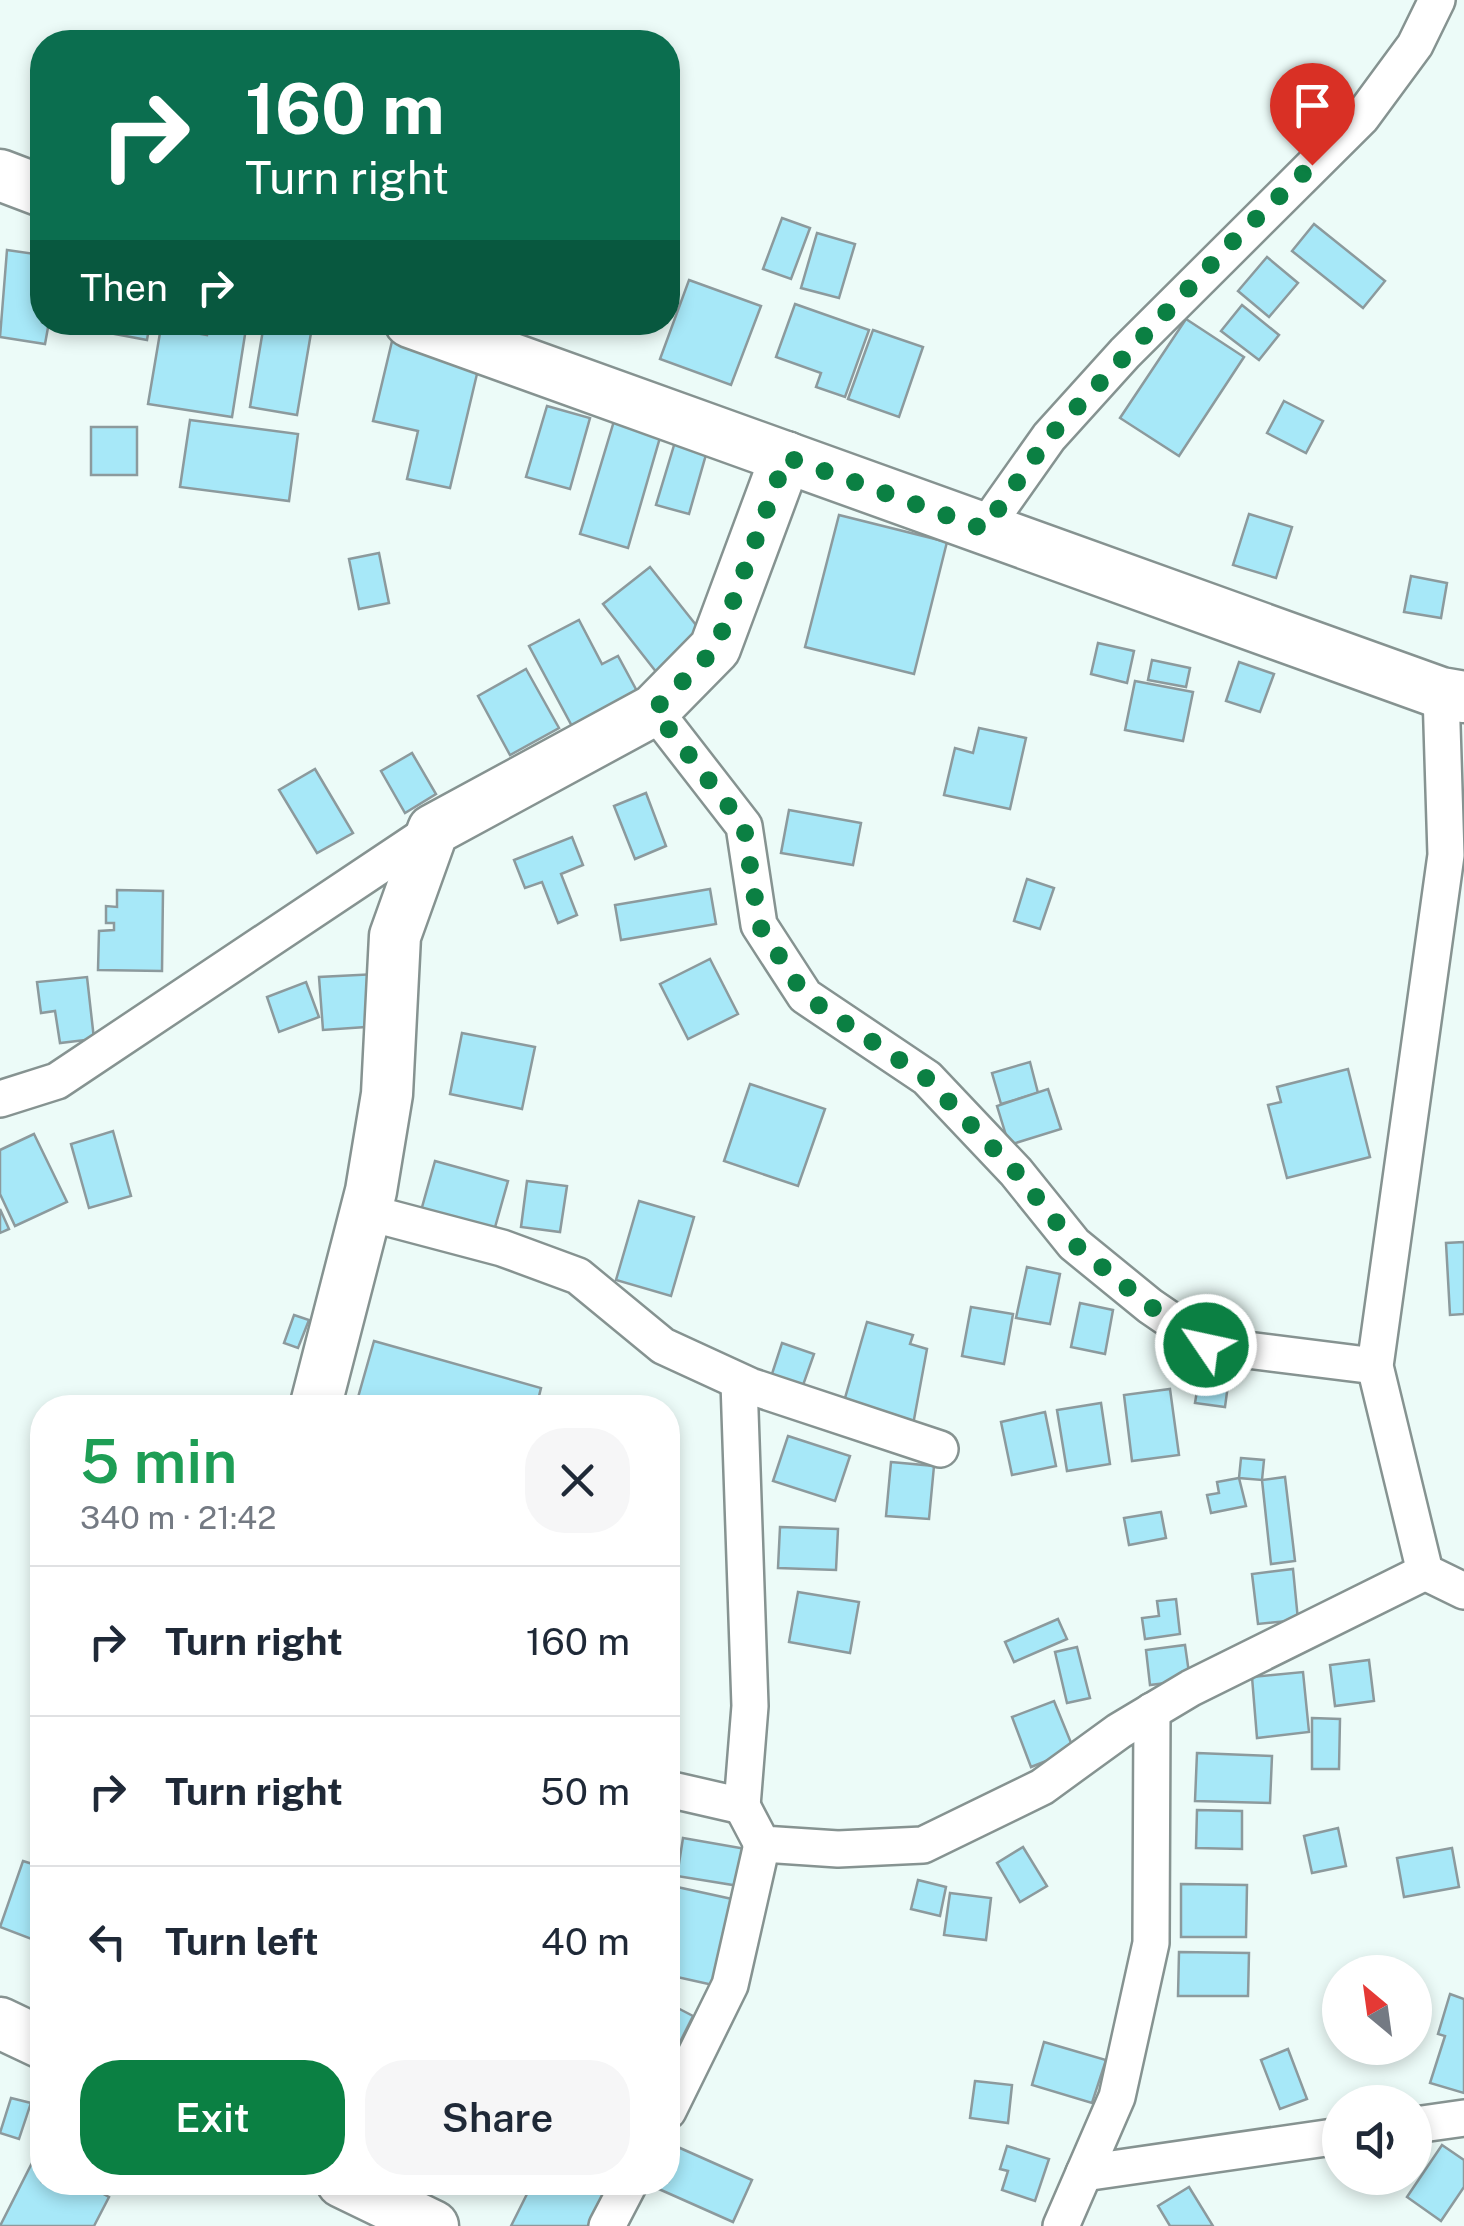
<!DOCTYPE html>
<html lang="en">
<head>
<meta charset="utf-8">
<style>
  body { margin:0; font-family:"Public Sans",sans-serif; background:#f6f6f7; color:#1f2937; height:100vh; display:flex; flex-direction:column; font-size:38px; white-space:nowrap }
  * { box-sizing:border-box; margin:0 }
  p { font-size:32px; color:#747a83 }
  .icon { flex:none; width:55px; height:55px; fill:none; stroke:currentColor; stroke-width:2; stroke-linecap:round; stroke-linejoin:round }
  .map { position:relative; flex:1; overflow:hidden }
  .sheet { position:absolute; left:30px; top:1395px; width:650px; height:800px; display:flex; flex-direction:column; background:#fff; border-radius:40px; box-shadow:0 5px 15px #0003 }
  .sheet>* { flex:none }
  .top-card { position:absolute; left:30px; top:30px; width:650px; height:305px; border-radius:40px; box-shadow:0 5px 15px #0003; background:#0b6e4f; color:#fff; overflow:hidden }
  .needle { width:65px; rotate:331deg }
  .controls { position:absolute; left:1322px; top:1955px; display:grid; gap:20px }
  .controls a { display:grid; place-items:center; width:110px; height:110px; border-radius:50%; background:#fff; box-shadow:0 5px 15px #0003; font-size:50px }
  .pin { position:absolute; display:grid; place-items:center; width:85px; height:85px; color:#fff; margin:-102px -42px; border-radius:50% 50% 50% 0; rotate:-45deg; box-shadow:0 0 10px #0007 }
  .pin .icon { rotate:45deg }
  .me { position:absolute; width:110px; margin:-55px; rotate:304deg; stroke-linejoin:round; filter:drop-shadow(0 0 8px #0008) }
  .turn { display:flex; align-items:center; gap:35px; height:210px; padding:0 50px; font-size:45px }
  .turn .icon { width:130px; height:130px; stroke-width:2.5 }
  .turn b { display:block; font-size:70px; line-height:85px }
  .then { display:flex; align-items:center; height:95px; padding:0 50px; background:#0003; gap:20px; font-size:38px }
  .round { display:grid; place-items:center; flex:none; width:105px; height:105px; border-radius:40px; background:#f6f6f7 }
  .headline { display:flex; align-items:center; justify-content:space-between; height:170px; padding:0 50px }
  h1 { font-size:60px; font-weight:600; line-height:75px; color:#1e9e55 }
  .cta { display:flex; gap:20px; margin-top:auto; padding:20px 50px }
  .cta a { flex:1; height:115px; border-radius:40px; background:#0b8043; color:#fff; font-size:40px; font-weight:600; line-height:115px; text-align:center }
  .cta a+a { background:#f6f6f7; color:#1f2937 }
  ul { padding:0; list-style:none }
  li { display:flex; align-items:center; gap:30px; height:150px; padding:0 50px; border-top:2px solid #e0e1e3 }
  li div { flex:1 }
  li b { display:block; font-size:38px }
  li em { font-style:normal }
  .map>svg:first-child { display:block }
  .building { fill:#a7e8f8; stroke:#8c9a9d; stroke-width:2.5 }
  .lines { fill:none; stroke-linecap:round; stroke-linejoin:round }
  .street-casing { stroke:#869391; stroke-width:40 }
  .secondary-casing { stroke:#869391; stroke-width:55 }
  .street { stroke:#fff; stroke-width:35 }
  .secondary { stroke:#fff; stroke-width:50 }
  .route { stroke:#0b8043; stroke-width:18; stroke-dasharray:0 32.4 }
</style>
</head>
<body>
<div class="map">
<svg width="1464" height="2226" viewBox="0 0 1464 2226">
  <rect width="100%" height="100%" fill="#ecfbf8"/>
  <g class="building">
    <path d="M782,218L810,228L791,279L763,269Z"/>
    <path d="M1314,224L1385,281L1363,308L1292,251Z"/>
    <path d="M817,233L855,244L839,298L801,288Z"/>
    <path d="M7,250L42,255V322H49L45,344L0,337Z"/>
    <path d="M1267,257L1298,283L1269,317L1238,291Z"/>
    <path d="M689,280L761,306L731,385L660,359Z"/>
    <path d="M795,304L869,330L845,397L816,387L821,373L776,357Z"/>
    <path d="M1242,305L1279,335L1259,360L1221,331Z"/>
    <path d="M1186,319L1244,357L1179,456L1120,418Z"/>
    <path d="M78,322H150L147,340L77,327Z"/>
    <path d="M209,322H247L232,417L148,404L161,327L207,335Z"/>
    <path d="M264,324L311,333L297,415L250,407Z"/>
    <path d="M873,330L923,347L899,417L848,399Z"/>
    <path d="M393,337L481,357L450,488L407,479L418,431L373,421Z"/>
    <path d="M1284,401L1323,421L1306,453L1267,433Z"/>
    <path d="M547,406L590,418L570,489L526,477Z"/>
    <path d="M190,420L298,434L289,501L180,487Z"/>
    <path d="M614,421L661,434L628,548L580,534Z"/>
    <rect x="91" y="427" width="46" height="48"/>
    <path d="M675,442L707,451L689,514L656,505Z"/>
    <path d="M1249,514L1292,527L1276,578L1233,565Z"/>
    <path d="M839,515L947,542L914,674L805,647Z"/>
    <path d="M379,553L389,603L359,609L349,559Z"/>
    <path d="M650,567L704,635L657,673L603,604Z"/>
    <path d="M1411,576L1447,583L1441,618L1404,612Z"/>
    <path d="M579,620L602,664L618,656L638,693L573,728L529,646Z"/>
    <path d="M1098,643L1134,651L1127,683L1091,674Z"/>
    <path d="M1152,660L1190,668L1186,687L1148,680Z"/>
    <path d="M1239,662L1274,674L1260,712L1226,701Z"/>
    <path d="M526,669L559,728L510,755L478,696Z"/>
    <path d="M1135,681L1193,692L1183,741L1125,730Z"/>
    <path d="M979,728L1026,738L1010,809L944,795L955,748L973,753Z"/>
    <path d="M412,753L436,794L405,813L381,771Z"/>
    <path d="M315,769L353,833L317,853L279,790Z"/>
    <path d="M646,793L666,846L635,859L614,806Z"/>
    <path d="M789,810L861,823L853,865L781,853Z"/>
    <path d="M572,837L583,865L561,874L577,915L558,923L542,882L525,888L514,860Z"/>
    <path d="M1027,879L1054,888L1040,929L1014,921Z"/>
    <path d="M710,889L716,924L621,940L615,905Z"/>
    <path d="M117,890L163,891L162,971L98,970L99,931L114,930V923H106V906L117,907Z"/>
    <path d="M710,959L738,1014L688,1039L660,984Z"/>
    <path d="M377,974L380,1026L323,1030L319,977Z"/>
    <path d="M87,977L94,1039L60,1043L55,1011L41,1013L37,982Z"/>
    <path d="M306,982L319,1017L279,1032L267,997Z"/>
    <path d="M462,1033L535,1047L522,1109L450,1094Z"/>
    <path d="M1030,1062L1038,1093L1001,1104L992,1073Z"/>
    <path d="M1348,1069L1370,1157L1287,1178L1268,1105L1281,1102L1277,1087Z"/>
    <path d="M750,1084L825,1109L798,1186L724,1161Z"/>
    <path d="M1048,1089L1061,1129L1009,1145L997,1106Z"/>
    <path d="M113,1131L131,1196L89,1208L71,1144Z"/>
    <path d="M34,1134L67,1202L15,1226L0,1194V1150Z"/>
    <path d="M435,1161L508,1181L492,1238L419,1218Z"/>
    <path d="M527,1181L567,1186L560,1232L521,1227Z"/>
    <path d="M639,1201L694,1217L671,1296L616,1280Z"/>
    <path d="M0,1209L9,1229L0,1233Z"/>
    <path d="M1464,1242V1314L1450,1315L1446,1243Z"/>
    <path d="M1027,1267L1060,1274L1050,1324L1016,1318Z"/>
    <path d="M1080,1303L1113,1310L1105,1354L1071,1347Z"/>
    <path d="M971,1307L1013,1314L1004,1364L962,1356Z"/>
    <path d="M294,1315L309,1320L298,1348L284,1343Z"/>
    <path d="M867,1322L913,1335L910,1344L927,1349L913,1425L843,1405Z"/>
    <path d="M374,1341L541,1388L536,1408H355Z"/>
    <path d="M782,1343L814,1354L801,1391L770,1380Z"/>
    <path d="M1201,1366L1230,1370L1225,1407L1195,1403Z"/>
    <path d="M1170,1389L1179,1455L1132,1461L1124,1395Z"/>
    <path d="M1101,1403L1110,1464L1067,1471L1057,1410Z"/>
    <path d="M1045,1412L1056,1466L1012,1475L1001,1422Z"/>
    <path d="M788,1436L850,1456L835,1501L773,1481Z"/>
    <path d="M1241,1458L1264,1460L1262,1480L1239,1478Z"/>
    <path d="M891,1462L934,1466L929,1519L886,1516Z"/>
    <path d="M1285,1477L1295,1561L1271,1564L1262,1480Z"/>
    <path d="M1239,1478L1246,1506L1211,1513L1207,1495L1219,1493L1217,1482Z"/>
    <path d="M1161,1512L1166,1538L1129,1545L1124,1518Z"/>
    <path d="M780,1527L838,1529L836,1570L778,1568Z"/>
    <path d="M1293,1569L1298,1620L1258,1624L1252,1574Z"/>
    <path d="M798,1592L859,1602L850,1653L789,1642Z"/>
    <path d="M1176,1599L1180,1634L1145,1639L1142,1618L1159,1616L1157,1601Z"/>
    <path d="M1058,1619L1067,1639L1014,1662L1005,1642Z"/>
    <path d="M1185,1645L1190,1680L1150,1685L1146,1650Z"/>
    <path d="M1077,1647L1090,1698L1067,1703L1055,1652Z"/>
    <path d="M1369,1660L1374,1701L1335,1706L1330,1665Z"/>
    <path d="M1303,1672L1309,1732L1257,1738L1252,1677Z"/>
    <path d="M1054,1701L1074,1750L1031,1767L1012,1717Z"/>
    <path d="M1312,1718L1340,1719L1339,1769H1312Z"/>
    <path d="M1197,1753L1272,1756L1270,1803L1195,1801Z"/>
    <path d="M1197,1810L1242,1811V1849L1196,1848Z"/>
    <path d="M1338,1828L1346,1866L1312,1873L1304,1836Z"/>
    <path d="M683,1838L746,1849L739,1886L677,1876Z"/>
    <path d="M1023,1847L1047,1886L1020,1902L997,1863Z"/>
    <path d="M1452,1848L1459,1887L1404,1897L1397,1858Z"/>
    <path d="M23,1861L42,1867V1943L0,1927Z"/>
    <path d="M918,1880L946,1887L940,1916L911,1909Z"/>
    <path d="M1181,1884L1247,1885L1246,1937H1181Z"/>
    <path d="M668,1885L732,1899L713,1985L668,1975Z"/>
    <path d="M950,1893L991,1898L986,1940L944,1935Z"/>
    <path d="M1179,1952L1249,1953L1248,1996H1178Z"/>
    <path d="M1450,1994L1464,1999V2093L1430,2083L1445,2036L1438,2034Z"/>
    <path d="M668,2003L693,2016L668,2066Z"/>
    <path d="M1044,2042L1106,2060L1092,2103L1032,2085Z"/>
    <path d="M1288,2049L1307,2099L1280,2109L1261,2060Z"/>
    <path d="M975,2081L1012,2085L1008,2123L970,2118Z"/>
    <path d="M11,2098L31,2103L19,2139L0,2133Z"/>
    <path d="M671,2144L752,2180L733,2222L652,2186L668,2182Z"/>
    <path d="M1442,2145L1464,2160V2187L1441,2221L1407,2197Z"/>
    <path d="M1007,2146L1049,2159L1035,2201L1002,2190L1008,2171L1000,2169Z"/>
    <path d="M34,2159L42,2163V2182H81L109,2197L94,2226H0Z"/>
    <path d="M533,2182H610L588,2226H511Z"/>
    <path d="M1189,2187L1213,2226H1170L1158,2206Z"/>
  </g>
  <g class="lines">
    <g class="street-casing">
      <g id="street">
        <path d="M984,529L1049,437L1125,353L1362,117L1415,45L1437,0"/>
        <path d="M1441,693L1446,855L1375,1366L1425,1572L1464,1591"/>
        <path d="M654,710L744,826L759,925L805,996L927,1078L1016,1172L1074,1244L1150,1306L1207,1345L1375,1366"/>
        <path d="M0,1099L57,1081L433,830"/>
        <path d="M366,1212L502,1248L578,1276L663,1346L750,1386L940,1449"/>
        <path d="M668,1789L742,1806L750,1706L739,1382"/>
        <path d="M742,1806L762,1844L838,1849L923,1845L1042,1787L1119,1731L1191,1688L1425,1572"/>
        <path d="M668,2111L730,1985L762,1844"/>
        <path d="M1415,2125L1464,2118"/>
        <path d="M1084,2173L1340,2136"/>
        <path d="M607,2226L630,2182"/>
        <path d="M1061,2226L1117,2097L1151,1943L1152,1711"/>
      </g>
    </g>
    <g class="secondary-casing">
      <g id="secondary">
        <path d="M0,175L42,191"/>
        <path d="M410,322L1441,693L1464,697"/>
        <path d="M315,1408L371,1191L387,1094L395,936L433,830L654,710L715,648L786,457"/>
        <path d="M0,2023L42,2043"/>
        <path d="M342,2182L433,2226"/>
      </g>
    </g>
    <use href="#street" class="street"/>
    <use href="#secondary" class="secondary"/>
  </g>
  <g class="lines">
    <path class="route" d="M1206,1345L1150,1306L1074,1244L1016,1172L926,1078L805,996L759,925L744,826L654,710L716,648L786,457L984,529L1049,437L1237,237L1312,165"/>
  </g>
</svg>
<div class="controls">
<a><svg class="needle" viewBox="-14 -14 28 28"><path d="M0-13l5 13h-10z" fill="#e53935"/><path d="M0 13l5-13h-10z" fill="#747a83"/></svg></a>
<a><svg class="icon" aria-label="sound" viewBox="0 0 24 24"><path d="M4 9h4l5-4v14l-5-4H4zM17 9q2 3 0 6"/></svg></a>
</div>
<div class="pin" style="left:1312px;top:165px;background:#d93025"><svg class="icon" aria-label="arrive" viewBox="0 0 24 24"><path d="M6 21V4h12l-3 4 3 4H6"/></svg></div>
<svg class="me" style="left:1206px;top:1345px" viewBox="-20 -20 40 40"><circle r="17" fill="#0b8043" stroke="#fff" stroke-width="3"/><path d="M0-11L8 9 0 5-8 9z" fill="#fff"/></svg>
<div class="top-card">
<div class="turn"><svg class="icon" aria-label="right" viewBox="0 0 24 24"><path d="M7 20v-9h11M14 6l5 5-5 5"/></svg><div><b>160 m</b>Turn right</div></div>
<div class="then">Then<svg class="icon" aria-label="right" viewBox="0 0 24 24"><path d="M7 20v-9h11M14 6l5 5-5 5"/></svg></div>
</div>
<section class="sheet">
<div class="headline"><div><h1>5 min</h1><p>340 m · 21:42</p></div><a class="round"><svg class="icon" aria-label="close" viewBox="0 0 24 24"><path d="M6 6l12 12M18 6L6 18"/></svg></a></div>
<ul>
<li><svg class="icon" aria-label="right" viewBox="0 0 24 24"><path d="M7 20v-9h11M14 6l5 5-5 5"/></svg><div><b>Turn right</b></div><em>160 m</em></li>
<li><svg class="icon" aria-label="right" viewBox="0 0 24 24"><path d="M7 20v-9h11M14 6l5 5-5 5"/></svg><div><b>Turn right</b></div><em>50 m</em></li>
<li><svg class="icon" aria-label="left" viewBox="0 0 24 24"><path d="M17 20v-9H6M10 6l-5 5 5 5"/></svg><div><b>Turn left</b></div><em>40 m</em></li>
</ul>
<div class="cta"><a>Exit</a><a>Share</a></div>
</section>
</div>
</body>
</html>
